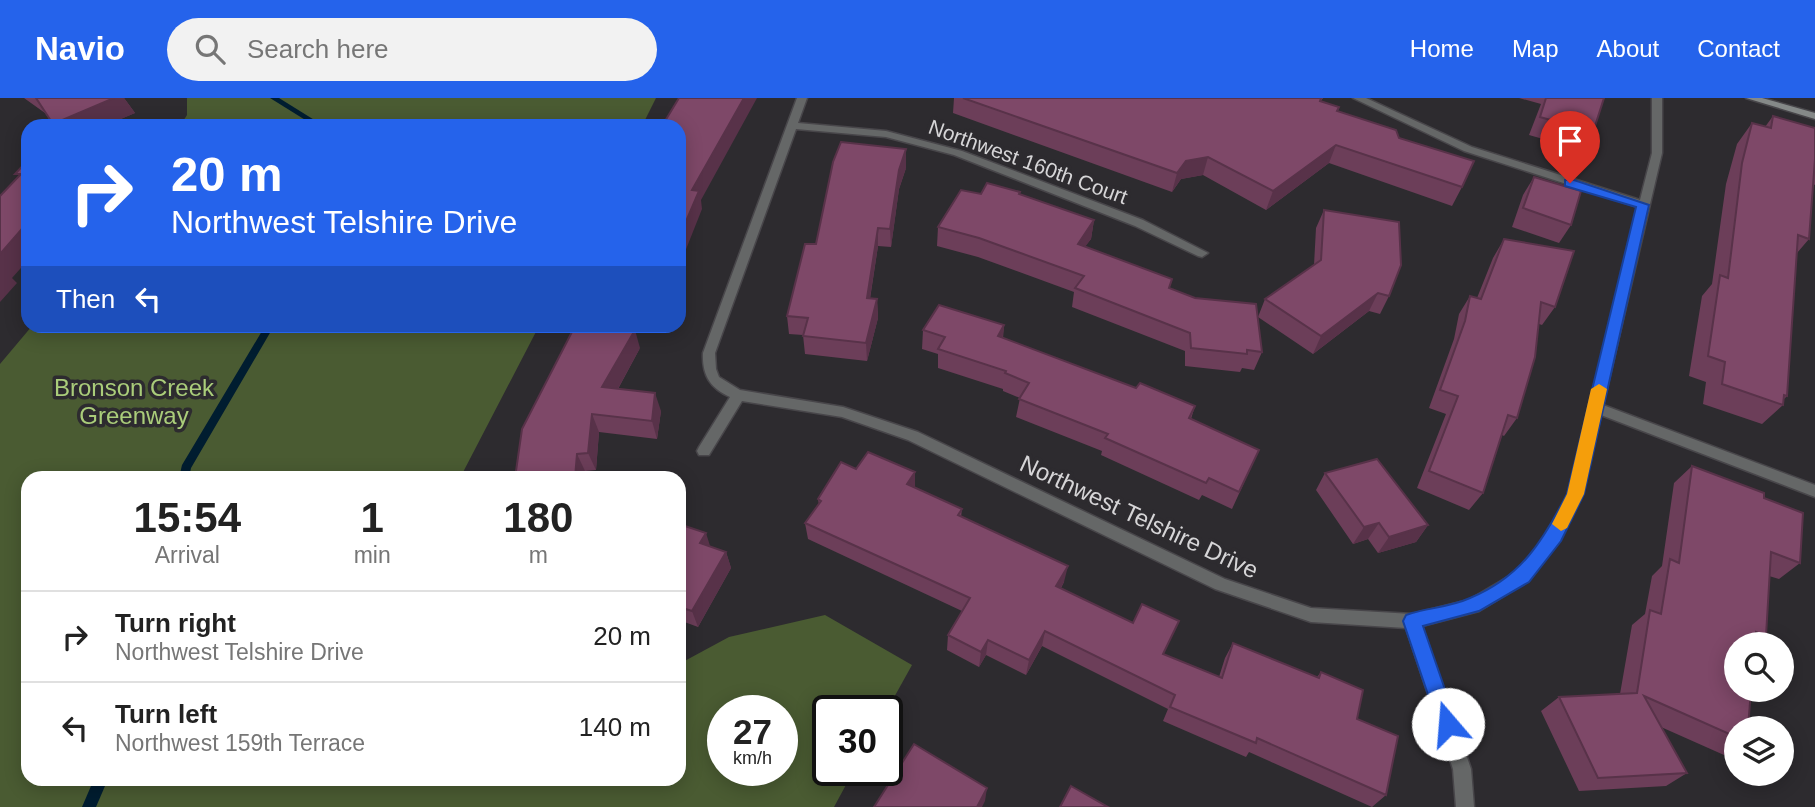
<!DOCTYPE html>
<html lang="en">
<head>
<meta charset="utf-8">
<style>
  body { margin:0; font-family:Arial,sans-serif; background:#f2f2f2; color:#222; height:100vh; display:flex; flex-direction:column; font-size:26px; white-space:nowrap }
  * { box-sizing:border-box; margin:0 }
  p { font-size:23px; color:#767676 }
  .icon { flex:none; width:38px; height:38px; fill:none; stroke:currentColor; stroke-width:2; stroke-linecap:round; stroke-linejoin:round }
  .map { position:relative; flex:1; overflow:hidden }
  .sheet { position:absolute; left:21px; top:373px; width:665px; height:315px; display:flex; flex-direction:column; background:#fff; border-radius:21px; box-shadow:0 4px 18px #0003 }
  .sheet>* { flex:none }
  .top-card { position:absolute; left:21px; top:21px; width:665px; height:214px; border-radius:21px; box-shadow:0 4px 18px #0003; background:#2563eb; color:#fff; overflow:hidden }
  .tools { position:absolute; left:1724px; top:534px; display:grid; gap:14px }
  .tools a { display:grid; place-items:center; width:70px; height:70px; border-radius:50%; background:#fff; box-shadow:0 4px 18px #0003; font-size:35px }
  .speed { position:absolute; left:707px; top:597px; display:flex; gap:14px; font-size:35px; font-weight:700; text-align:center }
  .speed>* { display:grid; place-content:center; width:91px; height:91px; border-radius:50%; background:#fff; box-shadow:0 4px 18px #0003; line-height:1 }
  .speed small { font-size:18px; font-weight:400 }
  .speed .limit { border:4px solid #111; border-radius:10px; background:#fff; color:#111 }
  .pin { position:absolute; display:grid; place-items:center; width:60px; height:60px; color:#fff; margin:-72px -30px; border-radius:50% 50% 50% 0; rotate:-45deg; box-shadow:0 0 7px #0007 }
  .pin .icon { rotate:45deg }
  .me { position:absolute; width:77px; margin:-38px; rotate:342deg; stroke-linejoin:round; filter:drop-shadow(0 0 5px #0008) }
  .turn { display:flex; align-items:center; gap:24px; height:147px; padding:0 35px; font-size:32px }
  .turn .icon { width:91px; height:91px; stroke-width:2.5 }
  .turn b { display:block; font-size:49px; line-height:60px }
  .then { display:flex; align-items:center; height:66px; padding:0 35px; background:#0003; gap:14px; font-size:26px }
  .eta { display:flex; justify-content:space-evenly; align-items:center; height:119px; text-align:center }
  .eta b { font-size:42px; font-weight:700; line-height:49px }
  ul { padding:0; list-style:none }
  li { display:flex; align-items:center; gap:21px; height:91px; padding:0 35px; border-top:2px solid #e0e0e0 }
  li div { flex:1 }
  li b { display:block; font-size:26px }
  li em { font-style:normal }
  header { display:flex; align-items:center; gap:42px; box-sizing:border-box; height:98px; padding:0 35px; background:#2563eb; color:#fff }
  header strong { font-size:33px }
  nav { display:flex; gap:38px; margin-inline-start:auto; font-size:24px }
  .search { width:490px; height:63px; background:#f2f2f2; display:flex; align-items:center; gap:18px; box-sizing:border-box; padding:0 24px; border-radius:38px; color:#767676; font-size:26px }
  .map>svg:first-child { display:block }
  .green { fill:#4a5b32; fill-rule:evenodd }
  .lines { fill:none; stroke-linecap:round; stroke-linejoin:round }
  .stream { fill:#001d30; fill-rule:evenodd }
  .minor-casing { stroke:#48464a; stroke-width:3 }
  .secondary-casing { stroke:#48464a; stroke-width:3 }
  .minor { fill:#656767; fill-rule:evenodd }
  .secondary { fill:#858988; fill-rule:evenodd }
  .wall { fill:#6c3e59 }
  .shaded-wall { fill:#583249 }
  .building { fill:#7e4868; stroke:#583249; stroke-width:2 }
  .route { fill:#2563eb; stroke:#184099; stroke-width:2 }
  .slow { fill:#f59e0b }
  .labels { text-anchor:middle; stroke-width:7; stroke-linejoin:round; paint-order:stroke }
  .far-street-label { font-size:21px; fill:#d6d5d7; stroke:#2d2b2f }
  .park-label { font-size:24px; fill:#aacd7a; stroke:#2d2b2f }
  .street-label { font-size:24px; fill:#d6d5d7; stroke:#2d2b2f }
</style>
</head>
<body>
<header>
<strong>Navio</strong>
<div class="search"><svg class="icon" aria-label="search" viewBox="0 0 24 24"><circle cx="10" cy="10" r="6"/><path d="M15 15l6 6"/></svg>Search here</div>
<nav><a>Home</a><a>Map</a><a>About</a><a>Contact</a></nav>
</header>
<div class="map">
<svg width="1815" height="709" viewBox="0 0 1815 709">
  <rect width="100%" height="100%" fill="#2d2b2f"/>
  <g class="green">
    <path d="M187,0H656L642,28H180L187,17Z"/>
    <path d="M32,228H539L460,380H28V681H679V566L729,539L825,517L912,567L887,612H828V672H854L834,709H0V266ZM723,612H782V672H723Z"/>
  </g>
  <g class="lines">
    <g class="stream">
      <path d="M270,0H279L324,28H315Z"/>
      <path d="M265,228H274L191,370L189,380H179L182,367Z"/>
      <path d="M94,681H108L96,709H82Z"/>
    </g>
    <g class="minor-casing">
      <path id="minor" d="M797,0H807L798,25L886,33L962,53L1143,122L1208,155L1202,159L1198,158L1135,128L954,57L886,39L796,31L715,255L716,271L719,279L740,292L843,309L918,334L1225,481L1311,510L1412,516L1469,502L1518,473L1550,434L1568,396L1638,109L1464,53L1353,0H1366L1472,49L1640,102L1652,55V0H1662V55L1603,307L1815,387V399L1601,317L1582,396L1560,442L1528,483L1479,513L1422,528L1471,671L1474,709H1456L1453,671L1406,530L1311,524L1215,491L908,342L842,319L742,303L709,357H699L697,353L699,349L730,299C710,290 702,277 703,255Z"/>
    </g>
    <g class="secondary-casing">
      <path id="secondary" d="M1746,0H1762L1815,15V21Z"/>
    </g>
    <use href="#minor" class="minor"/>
    <use href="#secondary" class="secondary"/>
  </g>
  <g class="wall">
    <path d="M24,0H124L135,15L104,28H54L45,15Z"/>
    <path d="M954,0H1323L1321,3L1339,9L1338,13L1399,40L1462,89L1452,108L1329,65L1266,112L1203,77L1181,81L1172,94L953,15Z"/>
    <path d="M1519,0H1604L1595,28L1584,47L1581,46L1578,51L1529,37L1541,6Z"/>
    <path d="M1773,18L1815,30V87L1813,86L1809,141L1797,155L1787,298L1784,301L1783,307L1762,326L1703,306L1706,284L1689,278L1702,198L1712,186L1726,86L1737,46L1752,25L1765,29Z"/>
    <path d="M906,70L899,91L891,149L878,148L870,201H877L878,220L867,263L805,256L803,237L789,236L787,218L816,146Z"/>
    <path d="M1534,79L1571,127L1559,145L1512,129L1523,97Z"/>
    <path d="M981,96H1020L1094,122L1091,141L1085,148L1170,190L1262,254L1254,272L1242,270L1240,274L1185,268V253L1072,209L1074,194L978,159L937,148L938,129Z"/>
    <path d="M1324,112L1389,198L1380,216L1369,213L1313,256L1258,219L1265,201L1314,167L1316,130Z"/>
    <path d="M1504,141L1555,209L1542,227L1539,226L1517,320L1504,338L1502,337L1483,395L1469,412L1417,390L1446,316L1429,310L1454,241L1459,216L1470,198L1477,200L1493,160Z"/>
    <path d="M1004,227L1003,240L1136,290L1195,308L1191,321L1259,352L1232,411L1202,397L1199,402L1101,357L1102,353L1016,319L1020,300L1003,293V291L938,270V256L922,251L923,232Z"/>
    <path d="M640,250L618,291L661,313L657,341L599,334L596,372L585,373L584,380H515Z"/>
    <path d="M1692,368L1764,400L1800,465L1779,481L1769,478L1766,538L1755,545L1736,630V650L1724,657L1661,629L1687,675L1666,688L1579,693L1541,613L1559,599L1620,596L1632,527L1645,516L1652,478L1662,468L1674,385Z"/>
    <path d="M856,371L915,374V390L962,411L961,419L1064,484L1061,490L1164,556L1219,579L1225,560L1233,545L1317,579L1321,574L1357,621L1386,697L1372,709L1249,654L1246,659L1163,623L1168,611L1042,548L1026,577L986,557L979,569L947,552L948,537L962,513L808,441L805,425L819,407L818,401Z"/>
    <path d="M1325,375L1428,427L1416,444L1378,455L1368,441L1353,446L1316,392Z"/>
    <path d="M679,426L710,449L726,454L731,470L698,529L679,522Z"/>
  </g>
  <g class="shaded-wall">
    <path d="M114,0H124L135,15L104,28H54L53,26Z"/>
    <path d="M744,0H757L701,102L702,111L679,169V140L692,92Z"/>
    <path d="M1336,47L1329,65L1266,112L1273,93Z"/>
    <path d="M906,51V70L899,91L891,149L890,131L899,72Z"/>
    <path d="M1208,59L1203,77L1181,81L1172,94L1177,75L1186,63Z"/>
    <path d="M1094,122L1091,141L1074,164L1078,146Z"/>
    <path d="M28,124V162L12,180L17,185L0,204V156Z"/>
    <path d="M878,130V148L867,219V200Z"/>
    <path d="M1378,195L1369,213L1313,256L1321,238Z"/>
    <path d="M877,201L878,220L867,263L866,245Z"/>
    <path d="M1004,227L1002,245L998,238Z"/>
    <path d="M635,232L640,250L609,307L602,289Z"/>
    <path d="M655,295L661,313L657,341L652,323Z"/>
    <path d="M592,316L599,334L596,372L588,355Z"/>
    <path d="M577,356L585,373L584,380H575Z"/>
    <path d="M915,374V391L907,386Z"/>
    <path d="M1379,425L1368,441L1353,446L1364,429Z"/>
    <path d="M1428,427L1416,444L1378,455L1389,439Z"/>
    <path d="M706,435L711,451L700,445Z"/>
    <path d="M726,454L731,470L698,529L692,513Z"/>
    <path d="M1068,468L1064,484L1053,504L1056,488Z"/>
    <path d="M1045,533L1042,548L1026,577L1029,562Z"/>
    <path d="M988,542L986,557L979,569L981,554Z"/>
    <path d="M987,690L985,703L982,709H977Z"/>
  </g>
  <g class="building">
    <path d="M36,0H114L53,26Z"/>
    <path d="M679,0H744L692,92L699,93L679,140V28H662Z"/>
    <path d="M963,0H1321L1320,3L1339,9L1337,13L1396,32L1399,40L1474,63L1462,89L1336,47L1273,93L1208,59L1186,63L1177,75Z"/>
    <path d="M1546,0H1604L1595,28L1591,27L1589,33L1540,19Z"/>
    <path d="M1773,18L1815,30V61L1809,141L1798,137L1787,298L1784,297L1783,307L1722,286L1725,264L1708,258L1720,177L1728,180L1742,65L1752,25L1771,30Z"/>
    <path d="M841,44L906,51L899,72L890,131L878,130L867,200L877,201L866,245L803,238L808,220L787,218L805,146H816L833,64Z"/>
    <path d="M28,62V124L0,156V98L21,76H15Z"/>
    <path d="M1534,79L1581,93L1571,127L1523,110Z"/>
    <path d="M987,85L1020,94L1019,96L1094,122L1078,146L1172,181L1169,190L1195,200L1256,206L1262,254L1247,252V256L1191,250L1190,235L1075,190L1084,178L979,140L938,129L961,92L981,96Z"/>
    <path d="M1324,112L1399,124L1401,167L1389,198L1378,195L1321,238L1265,201L1321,162Z"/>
    <path d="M1504,141L1574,153L1555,209L1541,204L1535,259L1517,320L1508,317L1483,395L1429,373L1458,298L1440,292L1465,223L1470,198L1481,201Z"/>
    <path d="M939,207L1004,227L998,238L1136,290L1140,285L1195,308L1189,320L1259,352L1239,394L1209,380L1206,385L1105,340L1108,336L1019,301L1029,285L1005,275L1006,273L938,251L945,239L923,232Z"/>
    <path d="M575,228H633L635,232L602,289L655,295L652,323L592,316L588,355L577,356L575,380H515L522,331Z"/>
    <path d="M868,354L915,374L907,386L962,411L958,417L1068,468L1056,488L1133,525L1142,506L1179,523L1163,556L1222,580L1233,545L1319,580L1321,574L1363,592L1357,621L1398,638L1386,697L1257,640L1256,645L1170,609L1175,597L1045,533L1029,562L988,542L981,554L948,537L970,500L805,425L821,403L818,401L841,364L856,371Z"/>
    <path d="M1377,361L1428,427L1389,439L1379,425L1364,429L1325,375Z"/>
    <path d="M1692,368L1764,395V400L1803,415L1800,465L1771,454L1766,538L1756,534L1755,546H1736V592H1751L1748,630H1736V639L1644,598L1687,675L1598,680L1559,599L1637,595L1650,512L1661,516L1670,461L1679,465Z"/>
    <path d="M679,426L706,435L700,445L726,454L692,513L679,509Z"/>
    <path d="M914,646L987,690L977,709H874Z"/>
    <path d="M1071,688L1108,709H1060Z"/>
  </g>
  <path class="route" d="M1565,82H1574L1649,107L1584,396L1561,443L1529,484L1479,513L1423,528L1457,626L1455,632L1448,635L1441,632L1438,626L1403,523L1406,517L1412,515C1430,510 1453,508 1470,500C1521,479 1543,443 1567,396L1636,109L1565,88Z"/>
  <path class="slow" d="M1599,286L1607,291L1584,396L1567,430L1561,433L1552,426L1567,396L1591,291Z"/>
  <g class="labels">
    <g class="far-street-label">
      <text transform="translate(1028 64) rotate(20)" y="7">Northwest 160th Court</text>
    </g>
    <g class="park-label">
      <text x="134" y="298">Bronson Creek<tspan x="134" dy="28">Greenway</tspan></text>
    </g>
    <g class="street-label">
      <text transform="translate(1139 419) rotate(25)" y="8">Northwest Telshire Drive</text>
    </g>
  </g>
</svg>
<div class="tools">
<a><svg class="icon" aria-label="search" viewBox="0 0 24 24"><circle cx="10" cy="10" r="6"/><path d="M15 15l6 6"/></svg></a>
<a><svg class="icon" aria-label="layers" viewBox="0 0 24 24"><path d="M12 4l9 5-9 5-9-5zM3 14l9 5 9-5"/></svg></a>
</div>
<div class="speed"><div>27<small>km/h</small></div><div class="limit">30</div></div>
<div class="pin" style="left:1570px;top:85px;background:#d93025"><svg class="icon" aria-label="arrive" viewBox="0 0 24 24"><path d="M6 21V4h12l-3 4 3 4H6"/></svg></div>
<svg class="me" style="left:1448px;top:626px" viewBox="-20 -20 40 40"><circle r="19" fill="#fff"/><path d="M0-13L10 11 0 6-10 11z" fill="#2563eb"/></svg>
<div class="top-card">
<div class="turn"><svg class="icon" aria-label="right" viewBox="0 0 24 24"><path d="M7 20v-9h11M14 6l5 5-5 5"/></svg><div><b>20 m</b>Northwest Telshire Drive</div></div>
<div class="then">Then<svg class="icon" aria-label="left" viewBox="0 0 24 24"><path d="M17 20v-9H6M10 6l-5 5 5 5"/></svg></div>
</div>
<section class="sheet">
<div class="eta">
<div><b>15:54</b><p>Arrival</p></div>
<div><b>1</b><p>min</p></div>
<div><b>180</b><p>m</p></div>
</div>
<ul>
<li><svg class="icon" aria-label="right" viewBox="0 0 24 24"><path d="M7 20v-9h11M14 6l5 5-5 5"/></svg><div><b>Turn right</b><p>Northwest Telshire Drive</p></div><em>20 m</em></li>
<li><svg class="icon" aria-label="left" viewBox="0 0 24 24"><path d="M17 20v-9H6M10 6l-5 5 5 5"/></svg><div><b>Turn left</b><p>Northwest 159th Terrace</p></div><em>140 m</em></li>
</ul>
</section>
</div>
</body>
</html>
